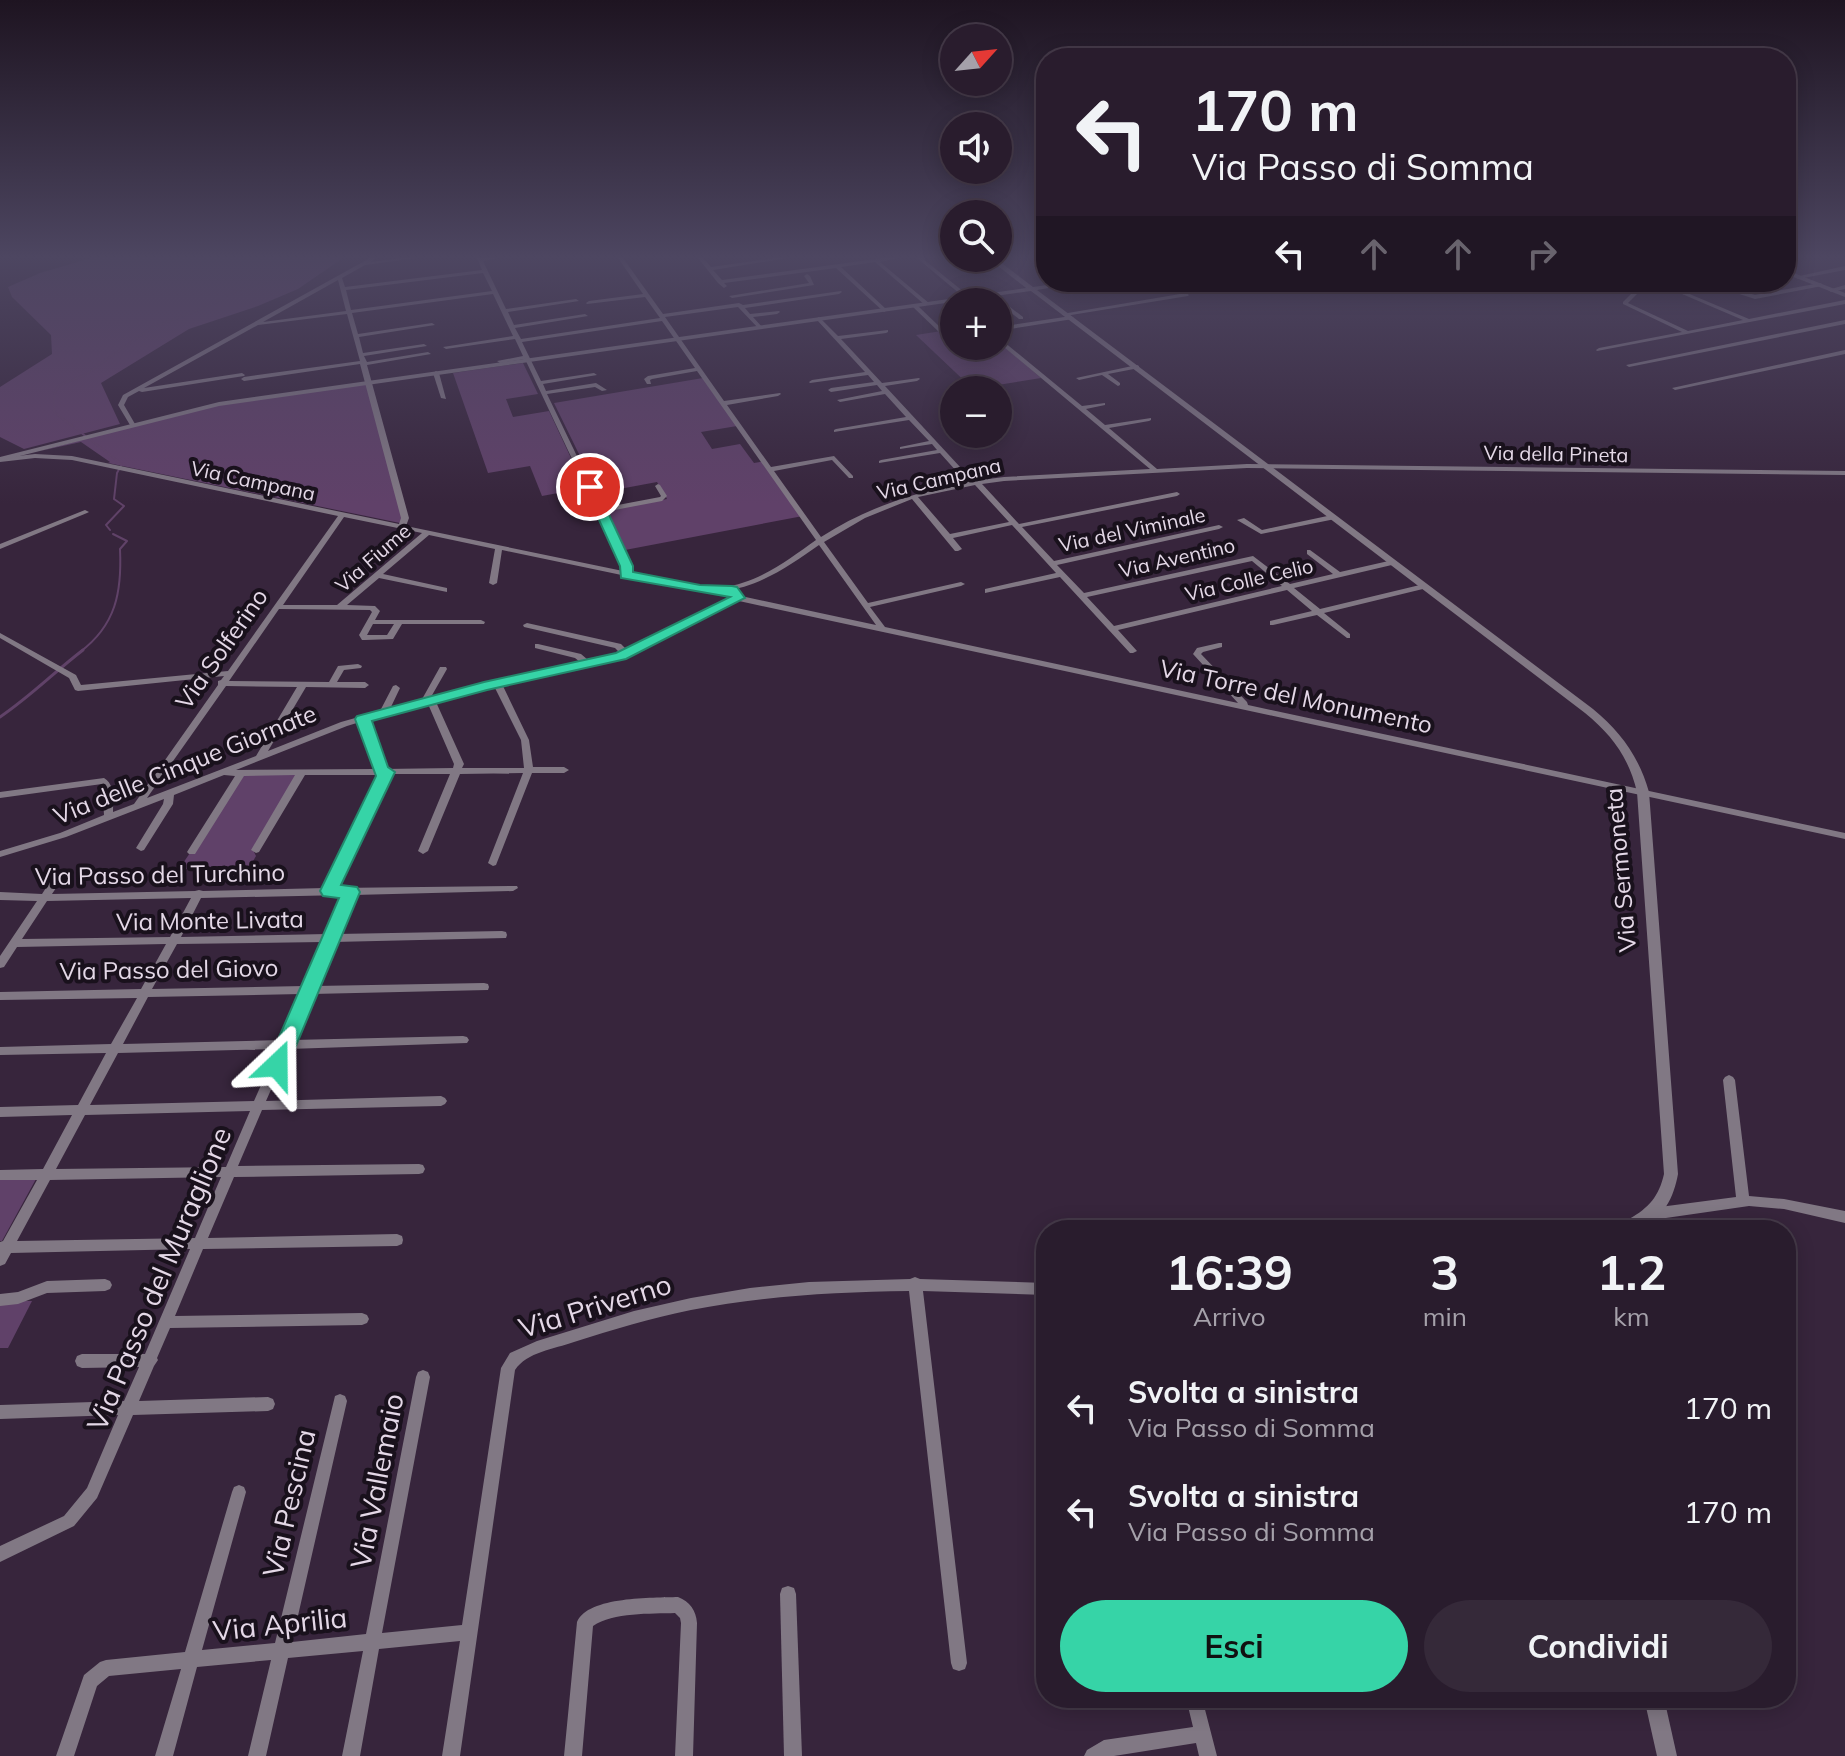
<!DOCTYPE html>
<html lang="it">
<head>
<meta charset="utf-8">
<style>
  body { margin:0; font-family:Mulish,sans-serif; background:#352939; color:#f1f3f6; height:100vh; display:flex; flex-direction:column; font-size:30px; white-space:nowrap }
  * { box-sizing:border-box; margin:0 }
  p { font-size:26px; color:#a5a1aa }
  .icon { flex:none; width:44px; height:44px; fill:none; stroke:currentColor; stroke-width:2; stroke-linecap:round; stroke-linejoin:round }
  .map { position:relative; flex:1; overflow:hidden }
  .details { position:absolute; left:1036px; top:1220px; width:760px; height:488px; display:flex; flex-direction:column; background:#291c2d; border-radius:32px; box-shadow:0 4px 20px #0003,0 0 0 2px #453a49 }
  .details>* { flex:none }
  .hud { position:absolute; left:1036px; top:48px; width:760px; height:244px; border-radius:32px; box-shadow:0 4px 20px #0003,0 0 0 2px #453a49; background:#291c2d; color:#f1f3f6; overflow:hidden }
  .needle { width:52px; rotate:63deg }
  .buttons { position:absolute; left:940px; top:24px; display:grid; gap:16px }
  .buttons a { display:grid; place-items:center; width:72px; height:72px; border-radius:50%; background:#291c2d; box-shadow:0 4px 20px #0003,0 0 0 2px #453a49; font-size:40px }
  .pin { position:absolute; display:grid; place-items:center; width:68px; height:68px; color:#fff; margin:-34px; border:4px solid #fff; border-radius:50%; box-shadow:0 2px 8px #0007 }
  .me { position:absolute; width:88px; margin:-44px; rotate:23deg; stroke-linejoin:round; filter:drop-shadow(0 0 6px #0008) }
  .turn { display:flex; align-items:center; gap:28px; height:168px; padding:0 24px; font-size:36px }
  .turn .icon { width:104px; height:104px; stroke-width:2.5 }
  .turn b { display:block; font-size:56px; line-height:68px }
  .lanes { display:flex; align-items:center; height:76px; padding:0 24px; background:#0003; justify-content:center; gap:40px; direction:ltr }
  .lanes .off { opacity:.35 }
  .eta { display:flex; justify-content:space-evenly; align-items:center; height:136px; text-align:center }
  .eta b { font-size:48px; font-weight:700; line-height:56px }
  .primary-button { display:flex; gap:16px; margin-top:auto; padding:16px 24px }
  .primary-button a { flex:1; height:92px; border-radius:48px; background:#36d4a7; color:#111; font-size:32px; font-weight:700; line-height:92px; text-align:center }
  .primary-button a+a { background:#352939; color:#f1f3f6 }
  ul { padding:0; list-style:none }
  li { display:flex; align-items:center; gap:24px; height:104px; padding:0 24px }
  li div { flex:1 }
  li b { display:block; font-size:30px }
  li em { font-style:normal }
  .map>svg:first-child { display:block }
  .green { fill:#604169 }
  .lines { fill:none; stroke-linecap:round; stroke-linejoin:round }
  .stream-far1 { stroke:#604268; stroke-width:2 }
  .stream { stroke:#604268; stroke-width:3 }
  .minor { fill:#817884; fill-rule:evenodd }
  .tertiary { fill:#817884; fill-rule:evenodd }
  .route { fill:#36d4a7; stroke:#238a6d; stroke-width:2 }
  .labels { text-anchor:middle; stroke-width:8; stroke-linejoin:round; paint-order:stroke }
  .far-street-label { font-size:20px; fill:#e4d8e7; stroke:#19111c }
  .street-label { font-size:24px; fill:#e4d8e7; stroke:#19111c }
  .near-street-label { font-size:28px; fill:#e4d8e7; stroke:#19111c }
</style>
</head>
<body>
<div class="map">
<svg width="1845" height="1756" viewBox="0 0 1845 1756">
  <rect width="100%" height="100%" fill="#37253c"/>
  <g class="green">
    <path d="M91,258H343L298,289L258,306L189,329L101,383L120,424L24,449L0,437V387L52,354L51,335L12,297L8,287L40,273Z"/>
    <path d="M954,329V346H998V341L1041,378L973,389L916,335Z"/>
    <path d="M523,363L538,394L506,399L513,417L549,411L585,488L542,496L530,466L488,473L453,373Z"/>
    <path d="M703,378L737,426L701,432L712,449L740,444L754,463L765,461L803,516L625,550L606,510L667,499L657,482L598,493L554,403Z"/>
    <path d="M368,384L404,520L400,523L108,463L110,462L81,442L40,451L204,407Z"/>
    <path d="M298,773L254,852L256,856L248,870L179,869L244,774Z"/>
    <path d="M36,1179L2,1241H0V1180Z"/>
    <path d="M0,1301H32L8,1348H0Z"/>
  </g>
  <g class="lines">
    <g class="stream-far1">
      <path d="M110,530L106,525L124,506L114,499L117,473L122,464L54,412V395L59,385L85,375L151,328L211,305L233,292L293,274L319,258"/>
      <path d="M80,652C116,625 122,592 120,549L127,541L113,534"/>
    </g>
    <path class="stream" d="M0,717C31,696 53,673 83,650"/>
    <g class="minor">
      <path d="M370,258H376L371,262L402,258H417L365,265L342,278L345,287L482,270L477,258H498L483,261L506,309L576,299L579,301L508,312L514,325L585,314L588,316L515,328L521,339L660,318L645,297L587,304L586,303L589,301L643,294L618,258H623L663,314L739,303L743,305L841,291L842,292L839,294L745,308L750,314L779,311L780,312L777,314L753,317L762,327L759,329L738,307L665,317L724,401L780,393L781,394L778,396L727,405L771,467L834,456L853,476V478H849L832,460L774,471L821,537C866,508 914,492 967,483L940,453L879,463V461L881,460L937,450L932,444L900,449V447L929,441L909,420L834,432V430L836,429L906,417L885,394L840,402L837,400L882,391L877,385L831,392L828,390L831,388L874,382L868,375L810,383L809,382L812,380L865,372L817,320L816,319L819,317L838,336L888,330V332L886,333L841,339L882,383L919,378L920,379L917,381L885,386L973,481L1004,477L1150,469L998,342V337L1082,406L1105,403V405L1086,409L1105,425L1151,418V420L1149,421L1109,428L1157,469L1247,464L1845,471V475L1247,468L1004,481L982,484L1019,524L1177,492L1180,494L1177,496L1022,527L1054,561L1219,525L1223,527L1219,529L1057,565L1084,593L1253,556L1290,584L1333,574L1307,554V550H1310L1340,572L1393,560L1397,562L1396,564L1294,588L1320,609L1424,584L1428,586L1427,588L1324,613L1350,634V638H1347L1317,615L1273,625H1270V621L1312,611L1287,590L1118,630L1137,651L1133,653H1130L1060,577L985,593V589L1056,573L1012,525L953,538L962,549L958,551H955L912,499L865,518L824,542L868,603L961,582L965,584L961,586L870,607L885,627L1238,703L1193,654L1197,648L1219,643H1222V647L1203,652L1201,654L1247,702L1248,705L1845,833V839L739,601L629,656L588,666H585L502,684L529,740L533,767H564L569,770L564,773H532L496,865L493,866L488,863L523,773L460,774L428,851L423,854L418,851L450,774H390L335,888L517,886L518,888L513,891L354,895L337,934L502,931L506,932L507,935L506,938L334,942L315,986L484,983L488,984L489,987L488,990L312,994L292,1040L463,1036L467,1037L469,1040L467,1043L289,1049L266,1101L441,1096L445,1098L447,1101L445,1104L441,1106L262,1110L238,1166L419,1164L423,1165L425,1169L423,1173L419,1174L234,1177L208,1238L397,1234L402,1236L403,1240L402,1244L397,1246L203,1249L175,1316L362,1313L367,1315L369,1319L367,1323L362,1325L170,1328L157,1358L158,1360L154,1366L139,1401L268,1397L273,1399L275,1404L273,1409L268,1411L133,1415L97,1498L74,1526L0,1562V1546L64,1516L87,1488L118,1415L0,1419V1405L124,1401L139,1367L82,1368L77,1366L75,1361L77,1356L82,1354H145L190,1249L11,1253L5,1264L0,1266V1242L3,1241L37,1180H0V1170L43,1169L72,1115L0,1117V1107L78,1105L106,1053L0,1055V1047L111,1044L137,998L0,1000V992L141,989L166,944L17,947L4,967L0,968V956L37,901L0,900V892L42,894L57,871L61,870L66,873L52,894L195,891L199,890L203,891L325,888L381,775H305L259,852L256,853L251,850L295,775L244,776L195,854H189L187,852L235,776L224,775L174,795L173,804L144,850L141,851L136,848L163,804L164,799L66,837L0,857V851L60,833L104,815L102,784L0,798V792L104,778C115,784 113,800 113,812L134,804L218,685V681L221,680L224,676L78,691L75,690L69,678L0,638V633L76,675L81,685L228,671L338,516L72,460L35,458L0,462V458L35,454L72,456L399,524L401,518L360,364L244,381L241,379L244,377L360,361L347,314L258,325L144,388L242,373L245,375L244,376L142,392L139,391L128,397L124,405L135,424L134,425H130L118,405L123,395ZM483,273L492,291L351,310L346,290ZM338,280L346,311L263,322ZM493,294L513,336L443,347L446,349L515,339L523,356L497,361L500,363L525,359L623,567V571L406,526L409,518L367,365L431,354L428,352L367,362L364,356L427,346L424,344L363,353L359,337L435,325L432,323L358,334L352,313ZM662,321L695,368L648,376L644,379L647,384H651L650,380L652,379L697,371L816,540C788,560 757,584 722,587C692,590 659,579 630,573L631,567L604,512L662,501L667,496L660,485L658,484L655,486L661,496L660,497L602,508L547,394L595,387L602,391L607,390L596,383L546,391L543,384L597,375L594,373L541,381L522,342ZM975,485L1009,522L950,534L918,497ZM344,517L422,533L337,605H283ZM429,535L495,549L489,583L493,585L497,583L502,550L698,591C706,591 715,592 723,591C760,587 790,565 819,545L876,625L741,596L740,592H734V597L729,600L627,650L621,644L527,623L523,625L524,627L615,648L620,653L588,660L581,654L538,644H535V648L575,658L580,662L484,683L431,697L447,669L446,667H440L421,701L390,709L400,688L396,685L393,686L380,711L341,722L268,751L306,687L365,688L369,685L365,682H337L344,670L361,668L362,666L358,664L338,666L329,682L229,681L279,609L370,610L372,612L359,635L362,640H365L393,639L402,624H484L485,622L481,620H375L380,611L375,606L347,605L379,578L447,592V588L383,574ZM1252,561L1282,586L1114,626L1087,597ZM373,624H394L387,635H367ZM226,686L297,687L256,756L147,798ZM494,686L521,740L524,768H462L464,764L436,702ZM428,704L454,764L453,768L384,769L368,720ZM360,722L375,769L236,770L347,726ZM344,895L327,934L181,937L201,898ZM191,898L170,937L22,939L47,901ZM323,942L304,986L152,989L177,944ZM301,994L281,1040L123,1044L148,997ZM277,1049L254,1101L90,1105L118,1053ZM250,1111L226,1167L56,1169L85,1115ZM221,1177L195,1238L17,1241L50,1180Z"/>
      <path d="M698,258H703L711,267L775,258H788L713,270L722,280L883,258H897L880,262L930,304L925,305L875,262L841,267L886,309L887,310L884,312L836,268L724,283L727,286L724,288L718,283Z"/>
      <path d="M917,258H922L970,297V299H966Z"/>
      <path d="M1845,266V270L1798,279L1795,277Z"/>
      <path d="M807,274L810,276L814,285L732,298L729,296L809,283L804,276Z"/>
      <path d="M1232,282H1239L1255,293L1250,294Z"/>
      <path d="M1643,282H1649L1628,303L1688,331L1743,320L1654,282H1661L1749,319L1845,300V304L1597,351L1596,350L1599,348L1682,332L1623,304V302Z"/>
      <path d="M1714,282H1727L1716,285Z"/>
      <path d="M1820,283L1822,284V286L1755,299L1730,291L1733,289L1755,295Z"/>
      <path d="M1845,285V289L1831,292L1828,290Z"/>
      <path d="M992,293L1023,317V319H1019L990,296V294Z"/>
      <path d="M1186,293L1189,295L1188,296L1065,316L1062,314Z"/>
      <path d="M913,305H917L943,330V332H939L913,307Z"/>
      <path d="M1071,316L1074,318L1073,319L998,331V327Z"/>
      <path d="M1845,320V324L1629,367L1626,365Z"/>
      <path d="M1845,350V354L1675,390L1672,388Z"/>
      <path d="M1137,365L1139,366V368L1108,374L1120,383V385L1118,386L1102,375L1079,380L1076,378Z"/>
      <path d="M436,371L439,373L446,399L441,398L433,373Z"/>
      <path d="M85,510L89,512L87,513L0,549V544Z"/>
      <path d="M1332,515L1336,517L1335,519L1261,534L1237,520L1244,518L1262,530Z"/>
      <path d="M1729,1075L1733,1077L1735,1080L1749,1196L1784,1199L1845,1211V1223L1784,1209L1749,1206L1652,1220L1648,1218L1646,1214L1648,1210L1652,1208L1736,1197L1723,1080L1725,1077Z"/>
      <path d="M915,1277L920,1279L1046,1283V1295L923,1291L967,1663L965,1669L959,1671L953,1669L951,1663L909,1291C836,1292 763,1296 691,1310C651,1318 612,1330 574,1342C554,1349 527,1352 515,1370L460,1756H442L460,1641L379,1649L360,1756H342L363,1651L288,1658L266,1756H248L271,1660L197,1667L173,1756H155L181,1669L109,1676L97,1686L74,1756H56L84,1675L100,1662L106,1660L185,1652L232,1492L234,1487L239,1485L244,1487L246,1492L202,1650L275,1643L335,1396L340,1394L345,1396L347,1401L292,1642L366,1634L416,1377L418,1372L423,1370L428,1372L430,1377L382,1633L462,1625L501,1368L510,1353L537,1341L634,1311L691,1298L750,1288L809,1282L910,1279Z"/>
      <path d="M105,1279L110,1281L112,1285L110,1289L105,1291L47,1293L18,1304L0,1306V1294L18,1292L47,1281Z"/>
      <path d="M788,1586L794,1588L796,1594L802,1756H784L780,1594L782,1588Z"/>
      <path d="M678,1597C690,1602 696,1610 697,1623L693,1756H675L681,1623L680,1618L675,1613C651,1614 613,1612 593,1626L582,1756H564L577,1622C588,1596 653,1598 678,1597Z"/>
      <path d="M1186,1698H1202L1217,1756H1199L1196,1743L1114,1756H1084L1087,1750L1104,1740L1193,1727Z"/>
    </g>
    <g class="tertiary">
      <path d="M988,258H995L1033,287L1068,282H1084L1037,290L1593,709C1621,732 1639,757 1649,792L1678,1174C1674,1197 1663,1220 1639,1229C1631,1231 1621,1230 1613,1230C1617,1224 1622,1222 1629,1219C1649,1208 1659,1196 1664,1174L1637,792C1629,758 1612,735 1585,713L1031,291L219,406L0,461V457L219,402L1026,288Z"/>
      <path d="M1786,270L1845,293V297L1786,274Z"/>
      <path d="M1644,1698H1664L1677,1756H1657Z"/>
    </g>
  </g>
  <linearGradient id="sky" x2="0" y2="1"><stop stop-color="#1e1421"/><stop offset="0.51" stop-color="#4d4661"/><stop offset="1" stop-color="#4d4661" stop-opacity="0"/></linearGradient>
  <rect width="1845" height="504" fill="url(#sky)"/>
  <path class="route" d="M590,483L596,487L633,566V572L700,585L732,586L737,587L745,598L626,659L487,690L372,721L388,767L395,772L341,885L357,887L360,892L288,1065L285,1071L277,1073L270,1071L267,1065L339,898L323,896L320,891L376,776L355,719L357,716L484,682L616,653L730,597L621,578L620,566L584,487Z"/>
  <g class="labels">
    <g class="far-street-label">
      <text transform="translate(1556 454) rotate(1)" y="7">Via della Pineta</text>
      <text transform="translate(939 479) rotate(-13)" y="7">Via Campana</text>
      <text transform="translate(253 481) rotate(12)" y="7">Via Campana</text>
      <text transform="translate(1132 530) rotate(-12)" y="7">Via del Viminale</text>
      <text transform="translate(373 558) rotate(-41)" y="7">Via Fiume</text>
      <text transform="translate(1177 558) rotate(-13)" y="7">Via Aventino</text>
      <text transform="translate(1249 580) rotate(-13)" y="7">Via Colle Celio</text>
    </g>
    <g class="street-label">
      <text transform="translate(222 649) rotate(-55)" y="8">Via Solferino</text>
      <text transform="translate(1296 697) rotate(12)" y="8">Via Torre del Monumento</text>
      <text transform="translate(185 765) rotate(-22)" y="8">Via delle Cinque Giornate</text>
      <text transform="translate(1621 870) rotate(-95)" y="8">Via Sermoneta</text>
      <text transform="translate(160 875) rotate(-1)" y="8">Via Passo del Turchino</text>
      <text transform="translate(210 921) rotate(-1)" y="8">Via Monte Livata</text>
      <text transform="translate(169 970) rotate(-1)" y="8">Via Passo del Giovo</text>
    </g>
    <g class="near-street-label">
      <text transform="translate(159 1279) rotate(-67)" y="10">Via Passo del Muraglione</text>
      <text transform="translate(595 1306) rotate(-17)" y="10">Via Priverno</text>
      <text transform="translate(377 1481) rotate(-79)" y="10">Via Vallemaio</text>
      <text transform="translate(289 1503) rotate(-77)" y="10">Via Pescina</text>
      <text transform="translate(280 1624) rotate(-6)" y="10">Via Aprilia</text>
    </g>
  </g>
</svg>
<div class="buttons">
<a><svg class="needle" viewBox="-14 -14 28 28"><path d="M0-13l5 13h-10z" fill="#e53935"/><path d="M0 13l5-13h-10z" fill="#a5a1aa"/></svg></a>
<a><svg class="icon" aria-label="sound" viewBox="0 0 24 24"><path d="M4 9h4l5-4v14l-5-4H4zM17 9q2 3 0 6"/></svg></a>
<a><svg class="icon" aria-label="search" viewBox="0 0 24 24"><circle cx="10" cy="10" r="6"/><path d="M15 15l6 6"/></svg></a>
<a>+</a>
<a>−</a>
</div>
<div class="pin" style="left:590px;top:487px;background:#d93025"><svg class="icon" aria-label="arrive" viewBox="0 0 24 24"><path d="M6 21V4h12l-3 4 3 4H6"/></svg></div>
<svg class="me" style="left:277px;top:1065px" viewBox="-20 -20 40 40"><path d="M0-17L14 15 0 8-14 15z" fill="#36d4a7" stroke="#fff" stroke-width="4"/></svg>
<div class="hud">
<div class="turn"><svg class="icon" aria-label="left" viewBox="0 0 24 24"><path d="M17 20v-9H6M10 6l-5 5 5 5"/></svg><div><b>170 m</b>Via Passo di Somma</div></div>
<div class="lanes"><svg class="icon" aria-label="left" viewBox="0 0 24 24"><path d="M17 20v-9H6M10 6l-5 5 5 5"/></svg><svg class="icon off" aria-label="ahead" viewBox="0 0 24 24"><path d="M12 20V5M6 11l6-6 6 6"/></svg><svg class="icon off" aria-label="ahead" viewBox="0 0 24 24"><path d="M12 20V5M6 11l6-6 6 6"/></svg><svg class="icon off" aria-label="right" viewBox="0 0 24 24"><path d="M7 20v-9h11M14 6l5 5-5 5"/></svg></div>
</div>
<section class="details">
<div class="eta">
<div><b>16:39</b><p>Arrivo</p></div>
<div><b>3</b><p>min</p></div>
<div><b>1.2</b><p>km</p></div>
</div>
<ul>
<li><svg class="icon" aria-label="left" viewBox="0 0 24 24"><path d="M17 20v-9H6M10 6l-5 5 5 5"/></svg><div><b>Svolta a sinistra</b><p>Via Passo di Somma</p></div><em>170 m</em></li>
<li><svg class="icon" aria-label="left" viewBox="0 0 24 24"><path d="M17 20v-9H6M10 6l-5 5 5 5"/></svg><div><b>Svolta a sinistra</b><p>Via Passo di Somma</p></div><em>170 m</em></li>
</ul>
<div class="primary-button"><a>Esci</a><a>Condividi</a></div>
</section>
</div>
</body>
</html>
